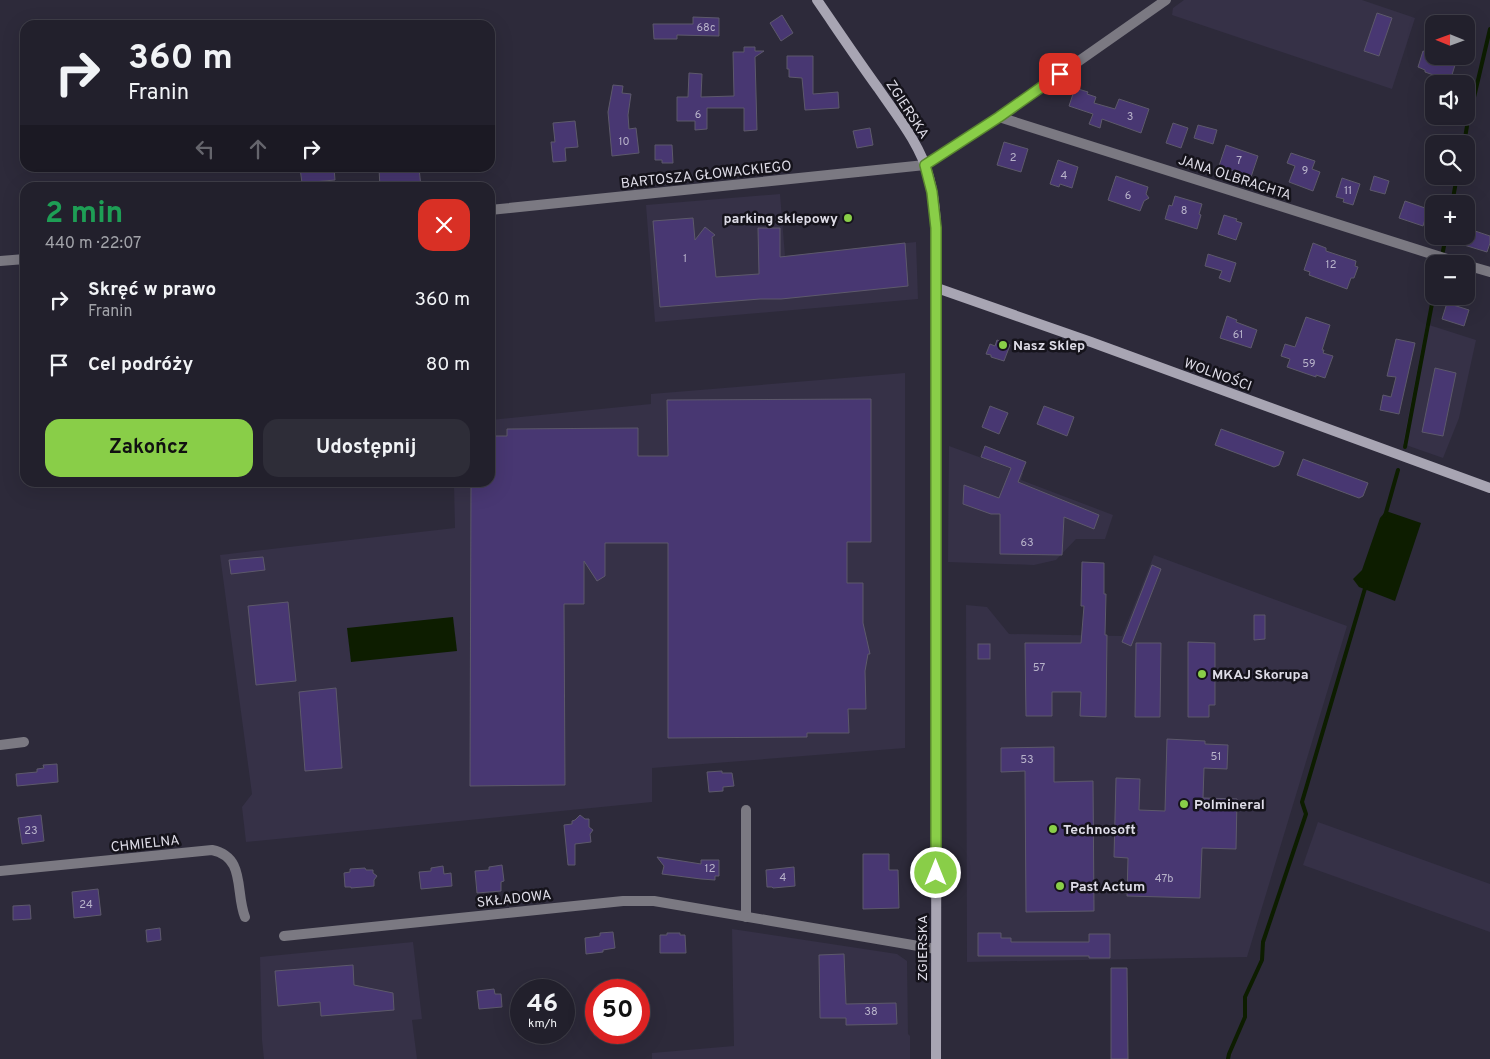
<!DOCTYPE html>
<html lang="pl">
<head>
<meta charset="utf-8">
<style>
  body { margin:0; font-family:Overpass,sans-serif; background:#2e2d38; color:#f1f3f6; height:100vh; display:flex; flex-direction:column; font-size:19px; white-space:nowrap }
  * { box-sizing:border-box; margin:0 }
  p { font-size:16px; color:#a2a3a9 }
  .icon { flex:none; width:28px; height:28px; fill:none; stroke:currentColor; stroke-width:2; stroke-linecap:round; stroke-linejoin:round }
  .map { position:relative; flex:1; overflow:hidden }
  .drawer { position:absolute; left:20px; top:182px; width:475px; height:305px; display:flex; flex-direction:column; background:#22202c; border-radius:15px; box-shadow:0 5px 20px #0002,0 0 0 1px #3f3e48 }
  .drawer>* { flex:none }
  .top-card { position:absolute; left:20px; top:20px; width:475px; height:152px; border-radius:15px; box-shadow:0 5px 20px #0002,0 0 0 1px #3f3e48; background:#22202c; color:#f1f3f6; overflow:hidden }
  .needle { width:32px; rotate:271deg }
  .fabs { position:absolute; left:1425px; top:15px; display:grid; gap:10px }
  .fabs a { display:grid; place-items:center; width:50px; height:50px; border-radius:10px; background:#22202c; box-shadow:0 5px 20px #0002,0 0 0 1px #3f3e48; font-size:25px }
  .speed { position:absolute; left:510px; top:979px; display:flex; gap:10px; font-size:25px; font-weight:700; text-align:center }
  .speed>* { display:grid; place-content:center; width:65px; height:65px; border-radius:50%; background:#22202c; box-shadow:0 5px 20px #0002,0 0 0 1px #3f3e48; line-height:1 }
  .speed small { font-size:12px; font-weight:400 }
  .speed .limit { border:8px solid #d22; background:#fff; color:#111 }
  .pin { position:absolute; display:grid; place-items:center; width:42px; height:42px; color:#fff; margin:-21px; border-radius:10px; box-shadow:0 2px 8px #0006 }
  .me { position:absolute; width:55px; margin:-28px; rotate:0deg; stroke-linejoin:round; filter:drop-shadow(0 0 4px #0008) }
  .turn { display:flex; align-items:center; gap:18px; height:105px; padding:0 25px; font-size:22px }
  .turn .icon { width:65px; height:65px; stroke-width:2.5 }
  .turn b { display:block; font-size:35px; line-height:42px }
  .lanes { display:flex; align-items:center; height:48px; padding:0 25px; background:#0003; justify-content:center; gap:25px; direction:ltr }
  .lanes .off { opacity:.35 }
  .round { display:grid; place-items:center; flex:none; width:52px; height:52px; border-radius:15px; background:#2e2d38 }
  .summary { display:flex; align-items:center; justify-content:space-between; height:85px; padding:0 25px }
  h1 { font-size:30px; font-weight:700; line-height:38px; color:#1e9e55 }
  .action { display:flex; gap:10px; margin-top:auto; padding:10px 25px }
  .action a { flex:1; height:58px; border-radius:15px; background:#89ce48; color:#111; font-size:20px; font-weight:700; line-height:58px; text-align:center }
  .action a+a { background:#2e2d38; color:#f1f3f6 }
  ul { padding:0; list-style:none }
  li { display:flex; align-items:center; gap:15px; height:65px; padding:0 25px }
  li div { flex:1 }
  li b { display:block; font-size:19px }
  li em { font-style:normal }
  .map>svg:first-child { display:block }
  .built { fill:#363147 }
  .water { fill:#0d1d00 }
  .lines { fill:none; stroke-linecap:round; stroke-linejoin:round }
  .stream { stroke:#0d1d00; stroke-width:4 }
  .building { fill:#483772; stroke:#5d596b }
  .street { stroke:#7b7982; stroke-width:10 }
  .secondary { stroke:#a8a5b3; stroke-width:10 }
  .route-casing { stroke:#59862f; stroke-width:12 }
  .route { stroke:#89ce48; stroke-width:9 }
  .poi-dot { fill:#89ce48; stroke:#15131b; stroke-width:2 }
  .labels { text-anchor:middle; stroke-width:5; stroke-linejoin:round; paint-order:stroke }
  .number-label { font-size:11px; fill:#b8b3ca }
  .street-label { font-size:14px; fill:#dedce7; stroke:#15131b }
  .poi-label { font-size:14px; font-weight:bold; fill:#dedce7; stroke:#15131b; text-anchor:start }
</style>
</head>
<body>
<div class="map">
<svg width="1490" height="1059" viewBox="0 0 1490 1059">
  <rect width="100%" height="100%" fill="#2d2a3a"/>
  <g class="built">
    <path d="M1184,0H1362L1415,18L1392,89L1172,15L1173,8Z"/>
    <path d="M780,194L785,256L916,242L918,299L655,322L646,205Z"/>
    <path d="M1426,324L1476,340L1459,418L1443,458L1403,444Z"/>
    <path d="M905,373V748L652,768V802L246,842L242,807L252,794L220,555L455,528L454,483L490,482V420L651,404V394Z"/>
    <path d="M949,446L1023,473L1021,480L1113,515L1105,539H1076L1056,560L1034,565L948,562Z"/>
    <path d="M1154,555L1347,626L1247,957L967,962L966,605L987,607L1009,634L1122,636Z"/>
    <path d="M1318,822L1490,884V932L1303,865Z"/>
    <path d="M732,929L897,954L907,961L908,1034L910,1036V1059H652V1053L734,1046Z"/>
    <path d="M413,942L422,1019L412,1020L417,1059H264L262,1040L260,957Z"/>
  </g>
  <g class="water">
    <path d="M1386,511L1421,523L1395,601L1359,587L1353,579L1362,570L1380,518Z"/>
    <path d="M453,617L457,651L351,662L347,628Z"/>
  </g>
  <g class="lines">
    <g class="stream">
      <path d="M1471,110L1490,29"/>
      <path d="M1464,144L1467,126"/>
      <path d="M1452,204L1457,176"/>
      <path d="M1443,251L1446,236"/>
      <path d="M1405,447L1434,293"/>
      <path d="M1385,516L1398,470"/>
      <path d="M1228,1059L1229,1054L1245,1017V997L1262,960L1263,942L1306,814L1302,802L1366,585"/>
    </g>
  </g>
  <g class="building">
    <path d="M1377,13L1392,18L1379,56L1364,51Z"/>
    <path d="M782,15L793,33L781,41L770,23Z"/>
    <path d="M693,17L719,18V36L677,35V39H654L653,24H693Z"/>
    <path d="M744,47H755V51H764L755,57L757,130L744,131V108H707V129L695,130V121H677V97H688L689,73L702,74L701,97L734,96L733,52H744Z"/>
    <path d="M1423,51L1434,55V56H1449L1448,60L1456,62L1450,81L1425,72V70L1418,67Z"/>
    <path d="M787,56H813V94L838,92L839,108L805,110L802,78L789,77V69H787Z"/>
    <path d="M613,85L623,86L622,93L631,94L628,115L629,129L636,128L639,153L612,156L608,112Z"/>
    <path d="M1075,88L1088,92L1087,94L1096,97L1094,103L1115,109L1119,99L1149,109L1141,133L1102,119L1100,128L1089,124L1093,114L1069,106Z"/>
    <path d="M575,121L578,147L565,148L566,161L553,162L551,142H555L553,123Z"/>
    <path d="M1173,123L1188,128L1181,148L1166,143Z"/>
    <path d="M1198,125L1217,130L1213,144L1194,138Z"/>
    <path d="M870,128L873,145L857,148L853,131Z"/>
    <path d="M1004,142L1028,149L1021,172L997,165Z"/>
    <path d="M655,145H672L673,163H662V160H655Z"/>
    <path d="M1226,145L1258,156L1251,177L1219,166Z"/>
    <path d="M1291,153L1315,161L1312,169L1320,172L1313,191L1289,182L1295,166L1287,163Z"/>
    <path d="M1058,160L1078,167L1072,188L1060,184L1059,187L1050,184Z"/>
    <path d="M300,168H334L335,180L302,183Z"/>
    <path d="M379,168H419L421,187L380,188Z"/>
    <path d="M1116,176L1148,187L1146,194L1149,198L1144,201L1140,211L1108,200Z"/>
    <path d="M1374,176L1389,181L1385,194L1370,190Z"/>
    <path d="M1342,178L1360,184L1353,205L1343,202L1344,199L1336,197Z"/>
    <path d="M1175,196L1202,204L1199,214L1201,215L1197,229L1165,219L1169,205L1172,206Z"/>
    <path d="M1405,201L1428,209L1423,226L1399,218Z"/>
    <path d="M1224,215L1237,219L1236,221L1242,223L1236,240L1218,234Z"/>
    <path d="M693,218L695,240L705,227L715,235L712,237L716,277L759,274L758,228H780V257L905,243L908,286L781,299H760L660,307L653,221Z"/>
    <path d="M1469,229L1490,236V243L1487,252L1464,245Z"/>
    <path d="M1313,243L1326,248V251L1356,261L1355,266L1358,267L1354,278H1351L1347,289L1309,275L1310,272L1304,270Z"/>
    <path d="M1208,254L1236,263L1230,282L1219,278L1222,271L1205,266Z"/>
    <path d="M1447,303L1469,310L1464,326L1442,319Z"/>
    <path d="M1227,316L1237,320L1236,322L1257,330L1251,348L1220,338Z"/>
    <path d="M1306,317L1330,325L1322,350H1324L1323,353L1333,356L1325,378L1316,375V377L1287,367L1290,359L1281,356L1285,344L1295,347Z"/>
    <path d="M1396,339L1415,343L1399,414L1380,410L1383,395L1391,397L1396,377L1387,376Z"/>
    <path d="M997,340L1010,345L1004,361L991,357V355L986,354L990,344L995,346Z"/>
    <path d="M1435,368L1456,373L1443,436L1422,432Z"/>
    <path d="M871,399V542H847V583H863V623L870,654H868L865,671L866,709H848L849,733H807V737L668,738V543H605V576L597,581L584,561V604H564L565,785L470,786L471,482H490V436H507V429L638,428V456H668L667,400Z"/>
    <path d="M990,406L1008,413L999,434L982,427Z"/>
    <path d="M1044,406L1074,417L1067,436L1037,424Z"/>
    <path d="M1221,429L1284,452L1279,465L1274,467L1215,445Z"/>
    <path d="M985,446L1026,462L1018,482L1099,515L1094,529L1064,517L1062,555L1000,554V514H991L963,504L964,485L999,498L1011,468L981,457Z"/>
    <path d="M1303,459L1368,483L1363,496L1359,498L1297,475Z"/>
    <path d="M263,557L265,570L231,574L229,560Z"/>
    <path d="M1082,562L1104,563V594H1106L1105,635H1107L1106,717L1080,716L1081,692H1052V716H1026L1025,643H1081L1084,606H1081Z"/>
    <path d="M1152,565L1161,569L1131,646L1122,642Z"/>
    <path d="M288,602L296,681L256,685L248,606Z"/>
    <path d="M1254,615H1265V639L1254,640Z"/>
    <path d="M1188,642L1215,643V705H1209V717H1188Z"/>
    <path d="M1136,643H1161L1160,717H1135Z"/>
    <rect x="978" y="644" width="12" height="15"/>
    <path d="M336,688L342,768L305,771L299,692Z"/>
    <path d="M1167,739L1205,741V744L1228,745L1227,769L1204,768L1203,798L1237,799L1236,849L1202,848L1200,898L1127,896L1128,858L1114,857L1116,778L1140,779L1139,810L1165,811Z"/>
    <path d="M1054,747V782L1093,781L1094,911L1026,912L1025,771L1001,772V748Z"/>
    <path d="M57,764L58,782L17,786L16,774L37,772V769L44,768L43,765Z"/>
    <path d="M722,771V773H732L734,786L723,787V791L709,792L707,772Z"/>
    <path d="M41,815L44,841L22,844L18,818Z"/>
    <path d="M580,815L585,819H589V827L593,830L590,834L591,842L575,844V865H568L564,825L572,824V821L575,820Z"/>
    <path d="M863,854H889V870H898L899,908L863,909Z"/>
    <path d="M657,857L701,864V860H719V876H715V880L701,879L662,874L664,866Z"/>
    <path d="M502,865L504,881L501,882V891L477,893L475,871L489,870V867Z"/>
    <path d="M443,866L444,874L451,873L452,886L421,889L419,872L431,871V868Z"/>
    <path d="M794,867L795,886L773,888L772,887H767L766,870Z"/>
    <path d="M365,868L366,870H373V873L377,876L374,880V886L351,888V887H345L344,873L350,872V869Z"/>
    <path d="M98,889L101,915L74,918L72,892Z"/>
    <path d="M30,905L31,919L13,920V906Z"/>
    <path d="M160,928L161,940L147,942L146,930Z"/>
    <path d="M613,932L615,948L603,950V952L586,954L585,938L600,936V933Z"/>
    <path d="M667,933H680V935H685L686,953H660V935H667Z"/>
    <path d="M978,933H1001V938H1011V942H1089V934H1110V958H1089V956H978Z"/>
    <path d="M844,954L846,1004L896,1003L897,1024L846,1025V1018H820L819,955Z"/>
    <path d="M353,965L354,985L393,993L394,1010L321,1016L320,1002L278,1006L275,971Z"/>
    <path d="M1111,968H1127L1128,1059H1111Z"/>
    <path d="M494,989L495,994H501L502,1007L479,1009L477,991Z"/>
  </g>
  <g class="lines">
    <g class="street">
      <path d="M999,117L1463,264"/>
      <path d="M490,210L925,165L999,117L1166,0"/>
      <path d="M0,261L25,259"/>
      <path d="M1466,265L1490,272"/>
      <path d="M0,745L24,742"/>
      <path d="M746,810V917"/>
      <path d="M0,871L212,850C246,857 235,892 245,917"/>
      <path d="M284,936L623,901H654L936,949"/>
    </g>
    <g class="secondary">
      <path d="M817,0C837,29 857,59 878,88C897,116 920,144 929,177C939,213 936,251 937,288L936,1059"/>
      <path d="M937,288L1091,342L1490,488"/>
    </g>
  </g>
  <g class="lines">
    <g class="route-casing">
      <path id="route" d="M936,873V228L932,192L925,165L999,117L1060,74"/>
    </g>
    <use href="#route" class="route"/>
  </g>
  <g class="poi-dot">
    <circle cx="848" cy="218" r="5"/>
    <circle cx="1003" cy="345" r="5"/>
    <circle cx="1202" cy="674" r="5"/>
    <circle cx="1184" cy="804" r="5"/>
    <circle cx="1053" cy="829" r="5"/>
    <circle cx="1060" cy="886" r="5"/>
  </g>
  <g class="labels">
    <g class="number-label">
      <text x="706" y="31">68c</text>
      <text x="698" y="118">6</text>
      <text x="1130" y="120">3</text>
      <text x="624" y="145">10</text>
      <text x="1013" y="161">2</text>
      <text x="1239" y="164">7</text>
      <text x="1305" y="174">9</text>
      <text x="1064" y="179">4</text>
      <text x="1348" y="194">11</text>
      <text x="1128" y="199">6</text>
      <text x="1184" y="214">8</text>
      <text x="685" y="262">1</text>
      <text x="1331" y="268">12</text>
      <text x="1238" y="338">61</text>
      <text x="1309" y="367">59</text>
      <text x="1027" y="546">63</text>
      <text x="1039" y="671">57</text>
      <text x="1216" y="760">51</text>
      <text x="1027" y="763">53</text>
      <text x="31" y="834">23</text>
      <text x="710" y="872">12</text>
      <text x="783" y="881">4</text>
      <text x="1164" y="882">47b</text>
      <text x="86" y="908">24</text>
      <text x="871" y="1015">38</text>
    </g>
    <g class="street-label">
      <text transform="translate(908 109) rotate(57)" y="5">ZGIERSKA</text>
      <text transform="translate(706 174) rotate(-6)" y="5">BARTOSZA GŁOWACKIEGO</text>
      <text transform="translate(1235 177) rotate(18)" y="5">JANA OLBRACHTA</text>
      <text transform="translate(1218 374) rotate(20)" y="5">WOLNOŚCI</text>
      <text transform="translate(145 843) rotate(-6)" y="5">CHMIELNA</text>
      <text transform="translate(514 898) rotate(-6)" y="5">SKŁADOWA</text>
      <text transform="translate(922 948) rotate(-90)" y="5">ZGIERSKA</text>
    </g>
    <g class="poi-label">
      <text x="838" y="223" text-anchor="end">parking sklepowy</text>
      <text x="1013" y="350">Nasz Sklep</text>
      <text x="1212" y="679">MKAJ Skorupa</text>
      <text x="1194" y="809">Polmineral</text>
      <text x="1063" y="834">Technosoft</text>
      <text x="1070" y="891">Past Actum</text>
    </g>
  </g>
</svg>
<div class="fabs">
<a><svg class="needle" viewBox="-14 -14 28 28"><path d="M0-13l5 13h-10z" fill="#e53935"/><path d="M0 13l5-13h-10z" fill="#a2a3a9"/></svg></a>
<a><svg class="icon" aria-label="sound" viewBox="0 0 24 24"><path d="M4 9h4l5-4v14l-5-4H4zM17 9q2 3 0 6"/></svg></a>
<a><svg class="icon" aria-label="search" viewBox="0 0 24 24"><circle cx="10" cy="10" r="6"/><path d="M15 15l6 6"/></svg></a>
<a>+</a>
<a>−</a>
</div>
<div class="speed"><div>46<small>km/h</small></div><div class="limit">50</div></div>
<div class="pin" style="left:1060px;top:74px;background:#d93025"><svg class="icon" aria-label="arrive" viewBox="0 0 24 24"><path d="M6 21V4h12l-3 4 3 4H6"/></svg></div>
<svg class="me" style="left:936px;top:873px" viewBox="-20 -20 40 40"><circle r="17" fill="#89ce48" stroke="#fff" stroke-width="3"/><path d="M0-11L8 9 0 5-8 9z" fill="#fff"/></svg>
<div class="top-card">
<div class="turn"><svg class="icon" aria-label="right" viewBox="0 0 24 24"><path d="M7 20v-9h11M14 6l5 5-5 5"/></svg><div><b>360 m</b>Franin</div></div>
<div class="lanes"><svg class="icon off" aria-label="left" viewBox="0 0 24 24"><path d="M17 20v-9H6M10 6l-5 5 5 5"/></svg><svg class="icon off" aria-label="ahead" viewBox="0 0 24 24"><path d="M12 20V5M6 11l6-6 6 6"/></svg><svg class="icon" aria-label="right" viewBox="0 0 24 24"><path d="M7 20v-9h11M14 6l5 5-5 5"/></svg></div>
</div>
<section class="drawer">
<div class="summary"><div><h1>2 min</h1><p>440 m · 22:07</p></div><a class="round" style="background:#d93025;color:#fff"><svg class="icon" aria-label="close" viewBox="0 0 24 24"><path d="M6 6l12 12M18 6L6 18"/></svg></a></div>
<ul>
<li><svg class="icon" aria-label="right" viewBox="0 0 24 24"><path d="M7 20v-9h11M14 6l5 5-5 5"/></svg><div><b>Skręć w prawo</b><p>Franin</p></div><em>360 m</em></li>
<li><svg class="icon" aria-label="arrive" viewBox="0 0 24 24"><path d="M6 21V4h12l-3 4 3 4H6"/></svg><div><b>Cel podróży</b></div><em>80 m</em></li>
</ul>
<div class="action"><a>Zakończ</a><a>Udostępnij</a></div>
</section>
</div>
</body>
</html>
